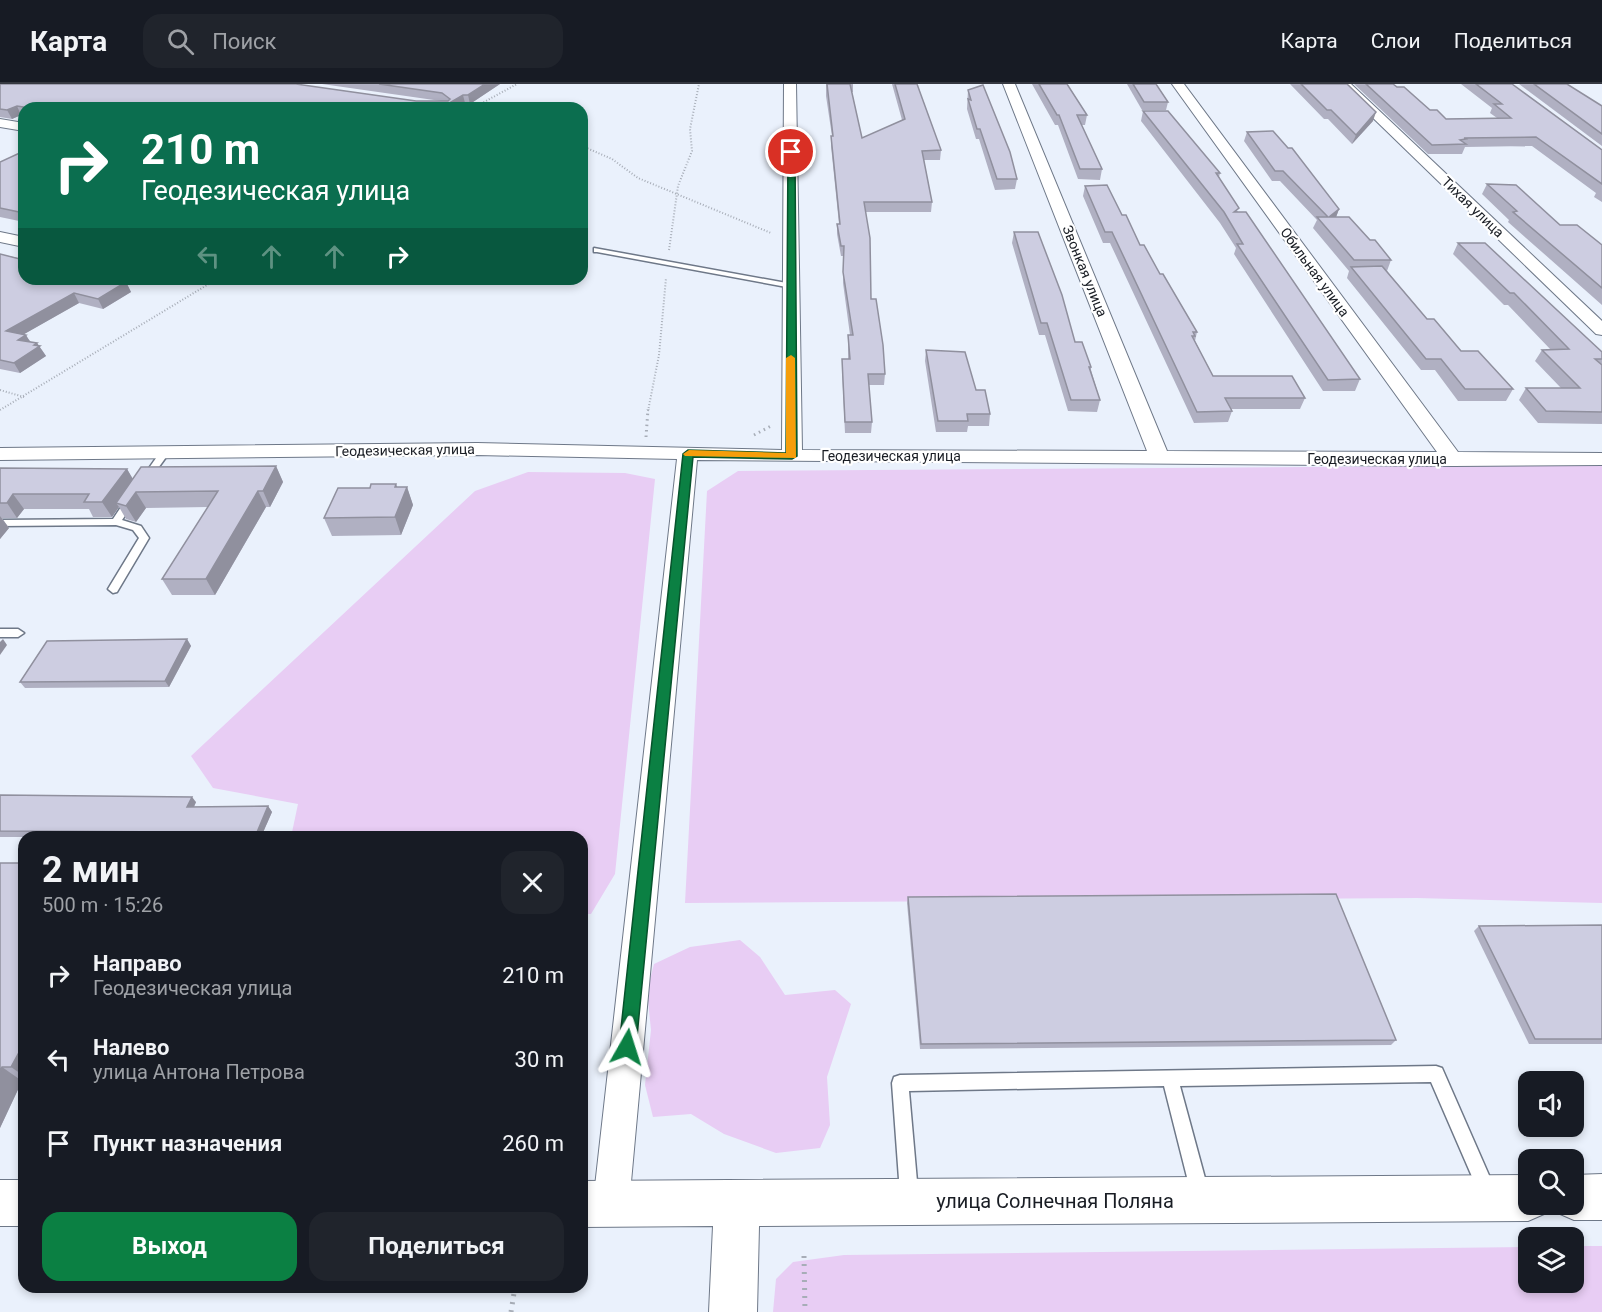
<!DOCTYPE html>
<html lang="ru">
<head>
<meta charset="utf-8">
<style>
  body { margin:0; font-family:Roboto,sans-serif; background:#20242c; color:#f1f3f6; height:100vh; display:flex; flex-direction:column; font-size:22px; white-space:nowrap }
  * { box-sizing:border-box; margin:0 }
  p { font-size:20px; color:#9ea1a6 }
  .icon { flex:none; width:33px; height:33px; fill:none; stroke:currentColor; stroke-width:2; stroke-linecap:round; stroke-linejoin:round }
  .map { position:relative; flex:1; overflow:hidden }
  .details { position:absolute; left:18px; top:747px; width:570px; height:462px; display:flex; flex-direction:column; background:#171b24; border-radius:18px; box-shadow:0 3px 9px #0003 }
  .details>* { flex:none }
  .banner { position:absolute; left:18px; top:18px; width:570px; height:183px; border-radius:18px; box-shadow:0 3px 9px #0003; background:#0b6e4f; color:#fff; overflow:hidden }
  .tools { position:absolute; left:1518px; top:987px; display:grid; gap:12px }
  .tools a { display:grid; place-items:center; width:66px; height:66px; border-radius:12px; background:#171b24; box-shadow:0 3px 9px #0003; font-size:30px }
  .pin { position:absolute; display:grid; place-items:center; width:51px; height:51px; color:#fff; margin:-26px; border:3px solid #fff; border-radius:50%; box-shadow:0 2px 6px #0007 }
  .me { position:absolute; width:66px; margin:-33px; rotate:6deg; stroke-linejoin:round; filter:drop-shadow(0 0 4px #0008) }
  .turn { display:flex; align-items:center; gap:21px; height:126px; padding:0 24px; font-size:27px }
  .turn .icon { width:78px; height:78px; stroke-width:2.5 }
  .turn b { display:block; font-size:42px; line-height:51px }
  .lanes { display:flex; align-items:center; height:57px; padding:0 24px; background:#0003; justify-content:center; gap:30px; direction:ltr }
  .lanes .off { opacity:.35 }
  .round { display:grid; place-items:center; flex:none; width:63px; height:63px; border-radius:18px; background:#20242c }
  .headline { display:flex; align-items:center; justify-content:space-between; height:102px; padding:0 24px }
  h1 { font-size:36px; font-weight:700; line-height:45px }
  .cta { display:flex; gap:12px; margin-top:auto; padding:12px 24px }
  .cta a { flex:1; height:69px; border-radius:18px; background:#0b8043; color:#fff; font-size:24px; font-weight:700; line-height:69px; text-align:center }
  .cta a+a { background:#20242c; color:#f1f3f6 }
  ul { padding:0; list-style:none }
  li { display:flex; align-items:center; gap:18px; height:84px; padding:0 24px }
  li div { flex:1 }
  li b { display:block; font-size:22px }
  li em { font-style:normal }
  header { display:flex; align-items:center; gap:36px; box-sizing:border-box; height:84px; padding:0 30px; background:#171b24; border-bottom:2px solid #363941 }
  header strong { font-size:28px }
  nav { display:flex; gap:33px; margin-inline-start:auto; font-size:21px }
  .search { width:420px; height:54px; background:#20242c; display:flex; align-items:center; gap:15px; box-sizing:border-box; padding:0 21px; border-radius:18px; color:#9ea1a6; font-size:22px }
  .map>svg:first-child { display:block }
  .green { fill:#e8cdf4 }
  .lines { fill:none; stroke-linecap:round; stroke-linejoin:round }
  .service-casing { stroke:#6e7888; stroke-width:3 }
  .minor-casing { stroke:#6e7888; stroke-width:2 }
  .tertiary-casing { stroke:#6e7888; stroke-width:2 }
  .path-far2 { stroke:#a7adb7; stroke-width:2; stroke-dasharray:1 2; stroke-linecap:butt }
  .path-far1 { stroke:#a7adb7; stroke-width:3; stroke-dasharray:1.5 4; stroke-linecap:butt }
  .path { stroke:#a7adb7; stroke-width:5; stroke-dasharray:2 6; stroke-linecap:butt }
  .service { fill:#fff; fill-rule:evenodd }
  .minor { fill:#fff; fill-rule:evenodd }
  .tertiary { fill:#fff; fill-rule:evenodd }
  .wall { fill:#b0b0c2 }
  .shaded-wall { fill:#90909e }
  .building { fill:#cdcde1; stroke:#90909e; stroke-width:1.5 }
  .route { fill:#0b8043; stroke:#07532c; stroke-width:1.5 }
  .slow { fill:#f59e0b }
  .labels { text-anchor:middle; stroke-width:4.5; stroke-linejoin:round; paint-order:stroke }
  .far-street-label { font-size:14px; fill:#191d24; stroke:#fff }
  .near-street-label { font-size:20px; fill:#191d24; stroke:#fff }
</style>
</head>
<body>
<header>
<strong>Карта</strong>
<div class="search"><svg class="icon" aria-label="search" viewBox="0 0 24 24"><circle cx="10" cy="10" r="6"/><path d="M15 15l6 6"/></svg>Поиск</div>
<nav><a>Карта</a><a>Слои</a><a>Поделиться</a></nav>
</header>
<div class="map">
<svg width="1602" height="1228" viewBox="0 0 1602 1228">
  <rect width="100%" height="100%" fill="#eaf1fc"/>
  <g class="green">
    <path d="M1602,381V819L1417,814L685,819L707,407L738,387Z"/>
    <path d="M528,388L625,389L655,395L615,790L591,830H582V753H291L298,720L213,704L191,672L475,407Z"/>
    <path d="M740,856L760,873L785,911L835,906L851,920L827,993L830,1041L820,1064L776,1069L724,1050L691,1030L653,1033L645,1001L651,946L647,907L654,880L690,863Z"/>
    <path d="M1574,1162H1602V1228H773L776,1195L793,1178L844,1171L1528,1163V1198H1574Z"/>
  </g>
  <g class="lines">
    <g class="service-casing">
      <g id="service">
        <path d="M594,164L792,200L796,202L792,204L597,168H594Z"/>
        <path d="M164,366L169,369L148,398H142V394L161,367Z"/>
        <path d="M131,413L136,416L122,436L141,442L149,454L117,508L113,509L108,505L139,454L133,446L116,441L0,442V436L113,435L127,414Z"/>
        <path d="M0,545H18L24,549L18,553H0Z"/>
        <path d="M1436,982L1442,984L1495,1105L1492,1111L1486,1114L1480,1111L1431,998L1180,1002L1209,1109L1206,1115L1200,1118L1194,1115L1191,1109L1164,1002L909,1007L918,1109L915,1115L909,1118L903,1115L900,1109L892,999L894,993L900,991Z"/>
      </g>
    </g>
    <g class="minor-casing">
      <g id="minor">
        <path d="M784,0H796L802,366L1147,367L1003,0H1015L1167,367L1437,368L1172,0H1184L1458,368L1602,369V381L1453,382L697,376L629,1120L624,1133L611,1138L598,1133L593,1120L677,375L477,371L0,376V364L477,359L782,366Z"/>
        <path d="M1338,0H1351L1602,237V251L1596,250Z"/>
        <path d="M0,35L24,39V47L0,43Z"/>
        <path d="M0,148L24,153V163L0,158Z"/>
      </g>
    </g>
    <g class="tertiary-casing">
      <g id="tertiary">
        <path d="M1602,1090V1136H1574L1558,1129L1554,1120H1574V1091Z"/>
        <path d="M1528,1091V1120H1548L1544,1130L1528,1137L759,1142L757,1228H709L713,1142L582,1143V1097Z"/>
        <rect x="0" y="1096" width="24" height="46"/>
      </g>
    </g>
    <g class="path-far2">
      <path d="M473,24L517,0"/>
      <path d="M582,62L612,75L638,94L771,149"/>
      <path d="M669,166L678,102L692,67L690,45L699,0"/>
      <path d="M202,195L213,197"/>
      <path d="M0,306L24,313"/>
      <path d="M0,326L217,195"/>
      <path d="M648,327L659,271L666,194"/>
    </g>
    <g class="path-far1">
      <path d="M754,351L771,342"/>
      <path d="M646,353L648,325"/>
    </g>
    <g class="path">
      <path d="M804,1172L805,1228"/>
      <path d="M511,1228L515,1203"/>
    </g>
    <use href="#service" class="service"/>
    <use href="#minor" class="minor"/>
    <use href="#tertiary" class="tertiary"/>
  </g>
  <g class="wall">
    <path d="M0,0L416,17H441L322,0H500L470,20L465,19L458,24H24V31H21L12,35L0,33V34Z"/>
    <path d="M826,0H853V8H852L862,54L902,36L892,0H916L941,66L940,76H924L932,118L931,128H866L871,215L885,290L884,301H869L872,338L871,349H845L842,286V275H848V251H850L843,199L844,172H841L837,150V140H839L831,62V52H832L826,12Z"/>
    <path d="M1032,0H1067L1087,31L1085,41H1081L1102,85L1100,96L1078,95L1058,41H1055Z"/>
    <path d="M1127,0H1156L1168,18L1166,26H1142Z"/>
    <path d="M1290,0H1347L1373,37L1352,60L1328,35H1324Z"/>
    <path d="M1354,0H1393L1430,26L1446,35L1497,34L1490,29L1492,24L1461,0H1512L1602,66V118L1594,113L1596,109L1532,62L1465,63L1462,70H1428Z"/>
    <path d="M1519,0H1567L1602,22V62Z"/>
    <path d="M968,6L1017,95L1015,105L995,106L979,55H976L967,25Z"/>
    <path d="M1143,27L1220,89L1219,93L1238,128L1360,295L1355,307H1323L1234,170L1236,164L1220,139L1141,37Z"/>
    <path d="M1247,48L1339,125L1336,133L1370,156L1391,176L1387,187L1427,235L1461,267L1513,305L1506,317H1458L1435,286H1421L1347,194L1349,187L1313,144L1317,136L1280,97H1272L1244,57Z"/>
    <path d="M24,67V138L0,133V78Z"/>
    <path d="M1487,100L1560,141L1602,161V221L1508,138L1509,136L1482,110Z"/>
    <path d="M1085,102L1122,131L1140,161L1197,248L1195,257L1213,292L1305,314L1300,325H1232V327L1228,338L1194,339L1110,159H1103L1083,112Z"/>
    <path d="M1014,148L1075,258L1091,283V286L1100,316L1097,328L1068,327L1045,251H1039L1012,159Z"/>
    <path d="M1458,159L1602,268V340L1538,339L1519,316L1526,304H1561L1535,277L1542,266H1551L1508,221H1504L1453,170Z"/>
    <path d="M0,170L126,198L131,208L103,225L79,219L24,250L31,258L37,259L46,272L20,289L0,285Z"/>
    <path d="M926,266L976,306L990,330L989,342H968L967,348H936L925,277Z"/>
    <path d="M276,382L283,398L270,423H266L215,511H172L162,495L208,423L146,424L136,438L126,435L119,423L112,433H93L89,425H24L17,434H2L9,444L0,455V384L127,385L133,395Z"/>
    <path d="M407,403L413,421L401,451L332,452L324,434L370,404Z"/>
    <path d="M187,555L191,562L169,603L25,604L20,598Z"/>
    <path d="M0,711L196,718L194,723L268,722L272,728L261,753H0Z"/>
    <path d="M0,779H24V997H22L0,1044Z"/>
    <path d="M908,813L1396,956L1391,961L920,965L907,819Z"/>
    <path d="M1602,841V960H1529L1474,847L1479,842Z"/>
  </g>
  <g class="shaded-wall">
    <path d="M485,0H500L470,20L468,11Z"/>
    <path d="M463,11L465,19L458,24H441Z"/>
    <path d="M17,22L21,31L12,35L7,26Z"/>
    <path d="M1376,28L1373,37L1352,60L1356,51Z"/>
    <path d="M1339,125L1335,136L1325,144L1329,133Z"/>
    <path d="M126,198L131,208L103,225L98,215Z"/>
    <path d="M74,209L79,219L12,257L6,247Z"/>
    <path d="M26,251L32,261L18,256Z"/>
    <path d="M37,259L46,272L20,289L14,279Z"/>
    <path d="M276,382L283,398L270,423L263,407Z"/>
    <path d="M127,385L135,399L116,419L119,423L112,433L102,418Z"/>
    <path d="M396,400L402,416L407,403L413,421L401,451L395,433V403Z"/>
    <path d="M258,407L266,423L215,511L206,495Z"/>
    <path d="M136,408L146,424L136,438L126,422Z"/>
    <path d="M13,410L24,425L17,434L7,419Z"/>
    <path d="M0,432L9,444L0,455Z"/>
    <path d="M3,555L7,561L0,571V558Z"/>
    <path d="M187,555L191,562L169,603L165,597Z"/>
    <path d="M192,713L196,718L191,729L187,723Z"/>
    <path d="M268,722L272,728L261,753H255Z"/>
    <path d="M24,959V992L11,983Z"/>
    <path d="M2,983L22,997L0,1044V988Z"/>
  </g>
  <g class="building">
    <path d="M0,0H296L416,17H448L450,15L442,9L379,0H485L468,11H463L441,24H30L17,22L7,26L0,25Z"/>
    <path d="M827,0H850L862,54L905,35L895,0H917L941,66L922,67L932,118H864L870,154L871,215H876L883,261L885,290H868L872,338H845L842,275H850L848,251H853L843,188L844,162H841L837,140H840L831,52H833Z"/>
    <path d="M1039,0H1067L1087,31H1077L1102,85H1080L1059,31H1057Z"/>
    <path d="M1133,0H1156L1168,18H1144Z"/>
    <path d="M1301,0H1347L1376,28L1356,51L1331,26H1327Z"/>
    <path d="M1366,0H1393L1397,3H1404L1430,26H1437L1446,35L1511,34L1494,20H1502L1476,0H1512L1602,66V100L1536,53L1464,54L1466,55L1460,56L1466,60L1432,61Z"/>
    <path d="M1534,0H1567L1602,22V50Z"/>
    <path d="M983,1L1010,68L1017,95H997L980,45H977L968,15L971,16L968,6Z"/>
    <path d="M1143,27H1168L1220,89H1216L1239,124L1234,128H1246L1360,295L1328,296L1237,160H1243L1224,128Z"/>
    <path d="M1273,47L1288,64H1292L1339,125L1329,133H1349L1370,156H1375L1391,176H1354L1317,133H1328L1283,87H1275L1247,48Z"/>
    <path d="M24,67V129L0,124V78Z"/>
    <path d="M1487,100L1516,101L1560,141H1577L1602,161V204L1513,128L1517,127Z"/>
    <path d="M1107,101L1122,131H1126L1140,161H1144L1160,190H1163L1197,248H1193L1195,252H1192L1213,292H1292L1305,314H1225L1232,327L1197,328L1112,148H1105L1085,102Z"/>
    <path d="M1014,148H1038L1062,211L1075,258H1082L1091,283H1089L1100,316H1071L1047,239H1041Z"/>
    <path d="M1458,159H1485L1602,268V275H1595L1602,281V328L1546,327L1526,304H1580L1542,266L1569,265L1514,209H1510Z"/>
    <path d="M0,170L24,176V195H111L126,198L98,215L74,209L6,247L26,251L18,256L37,259L34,261L40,262L14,279L0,276Z"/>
    <path d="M1382,182L1427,235H1434L1461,267H1478L1513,305H1465L1441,275H1426L1351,183Z"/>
    <path d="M926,266L965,268L976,306H985L990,330H967L968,337H938Z"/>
    <path d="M276,382L263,407H258L206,495H162L218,407L136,408L126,422L116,419L141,383Z"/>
    <path d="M0,384L127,385L102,418H84L89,410H13L7,419H0Z"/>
    <path d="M371,400H396L395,403H407L395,433L324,434L338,404H370Z"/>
    <path d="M187,555L165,597L20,598L47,557Z"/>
    <path d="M0,711L192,713L187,723L268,722L255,753H187L189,748L0,747Z"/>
    <path d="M0,779H24V959L11,983H2L0,988Z"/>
    <path d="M1336,810L1396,956L921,960L908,813Z"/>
    <path d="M1602,841V955H1535L1479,842Z"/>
  </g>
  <path class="route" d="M788,66L795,68L797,372L792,375L693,373L636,963L634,969L627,971L621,969L619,963L683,370L688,366L786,369Z"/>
  <path class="slow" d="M791,271L795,274L796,374L685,372L683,370L689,366L786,369V274Z"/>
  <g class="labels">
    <g class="far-street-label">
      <text transform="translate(1473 123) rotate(44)" y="5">Тихая улица</text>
      <text transform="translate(1085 187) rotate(68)" y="5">Звонкая улица</text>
      <text transform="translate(1315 188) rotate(54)" y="5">Обильная улица</text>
      <text transform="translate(405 366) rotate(-1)" y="5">Геодезическая улица</text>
      <text x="891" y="377">Геодезическая улица</text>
      <text x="1377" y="380">Геодезическая улица</text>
    </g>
    <g class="near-street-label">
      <text x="1055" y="1124">улица Солнечная Поляна</text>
    </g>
  </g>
</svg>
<div class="tools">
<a><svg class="icon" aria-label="sound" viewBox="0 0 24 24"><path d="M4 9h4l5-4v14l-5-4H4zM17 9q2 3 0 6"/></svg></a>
<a><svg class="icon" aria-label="search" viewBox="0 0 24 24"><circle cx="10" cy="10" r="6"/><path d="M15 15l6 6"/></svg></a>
<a><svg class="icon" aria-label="layers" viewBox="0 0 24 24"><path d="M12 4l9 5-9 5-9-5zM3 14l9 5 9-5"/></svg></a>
</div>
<div class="pin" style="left:791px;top:68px;background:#d93025"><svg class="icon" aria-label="arrive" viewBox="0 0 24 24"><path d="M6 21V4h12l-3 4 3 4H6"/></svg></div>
<svg class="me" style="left:627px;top:963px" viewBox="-20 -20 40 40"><path d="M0-17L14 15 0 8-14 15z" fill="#0b8043" stroke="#fff" stroke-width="4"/></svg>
<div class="banner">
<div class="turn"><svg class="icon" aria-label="right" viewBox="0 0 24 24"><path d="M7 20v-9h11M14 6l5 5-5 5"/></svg><div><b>210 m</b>Геодезическая улица</div></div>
<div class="lanes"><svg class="icon off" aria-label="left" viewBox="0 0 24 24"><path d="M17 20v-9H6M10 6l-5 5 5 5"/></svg><svg class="icon off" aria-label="ahead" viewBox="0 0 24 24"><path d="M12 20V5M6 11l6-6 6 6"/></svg><svg class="icon off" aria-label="ahead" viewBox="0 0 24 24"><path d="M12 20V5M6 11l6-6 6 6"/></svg><svg class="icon" aria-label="right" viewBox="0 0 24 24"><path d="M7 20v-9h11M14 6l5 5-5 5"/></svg></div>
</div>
<section class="details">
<div class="headline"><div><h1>2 мин</h1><p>500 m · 15:26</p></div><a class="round"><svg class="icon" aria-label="close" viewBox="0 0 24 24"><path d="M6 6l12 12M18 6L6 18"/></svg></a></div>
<ul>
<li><svg class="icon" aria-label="right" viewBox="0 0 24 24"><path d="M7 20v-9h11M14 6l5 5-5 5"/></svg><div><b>Направо</b><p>Геодезическая улица</p></div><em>210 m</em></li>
<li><svg class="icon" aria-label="left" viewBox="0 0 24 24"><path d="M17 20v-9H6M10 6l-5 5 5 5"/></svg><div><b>Налево</b><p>улица Антона Петрова</p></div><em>30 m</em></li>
<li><svg class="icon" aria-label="arrive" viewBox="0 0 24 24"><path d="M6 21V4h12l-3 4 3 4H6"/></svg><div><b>Пункт назначения</b></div><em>260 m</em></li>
</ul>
<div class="cta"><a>Выход</a><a>Поделиться</a></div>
</section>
</div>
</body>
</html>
